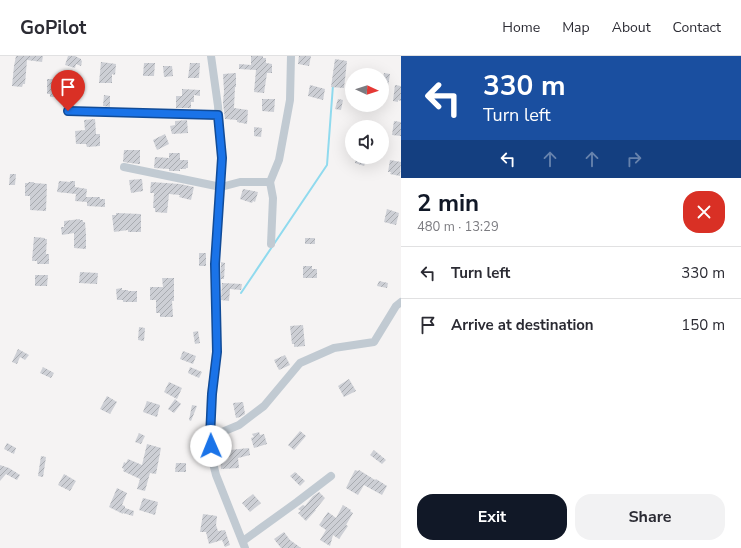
<!DOCTYPE html>
<html lang="en">
<head>
<meta charset="utf-8">
<style>
  body { margin:0; font-family:"Nunito Sans",sans-serif; background:#f2f2f3; color:#2b2b33; height:100vh; display:flex; flex-direction:column; font-size:15px; white-space:nowrap }
  * { box-sizing:border-box; margin:0 }
  p { font-size:13px; color:#7c7c81 }
  .icon { flex:none; width:22px; height:22px; fill:none; stroke:currentColor; stroke-width:2; stroke-linecap:round; stroke-linejoin:round }
  .map { position:relative; flex:1; overflow:hidden }
  .details { display:flex; flex-direction:column; background:#fff; width:340px }
  .details>* { flex:none }
  .banner { background:#1a4fa0; color:#fff; overflow:hidden }
  .needle { width:26px; rotate:93deg }
  .fabs { position:absolute; left:345px; top:12px; display:grid; gap:8px }
  .fabs a { display:grid; place-items:center; width:44px; height:44px; border-radius:50%; background:#fff; box-shadow:0 4px 16px #0002; font-size:20px }
  .pin { position:absolute; display:grid; place-items:center; width:34px; height:34px; color:#fff; margin:-41px -17px; border-radius:50% 50% 50% 0; rotate:-45deg; box-shadow:0 0 4px #0007 }
  .pin .icon { rotate:45deg }
  .me { position:absolute; width:44px; margin:-22px; rotate:359deg; stroke-linejoin:round; filter:drop-shadow(0 0 3px #0008) }
  .turn { display:flex; align-items:center; gap:14px; height:84px; padding:0 16px; font-size:18px }
  .turn .icon { width:52px; height:52px; stroke-width:2.5 }
  .turn b { display:block; font-size:28px; line-height:34px }
  .lanes { display:flex; align-items:center; height:38px; padding:0 16px; background:#0003; justify-content:center; gap:20px; direction:ltr }
  .lanes .off { opacity:.35 }
  .round { display:grid; place-items:center; flex:none; width:42px; height:42px; border-radius:16px; background:#f2f2f3 }
  .headline { display:flex; align-items:center; justify-content:space-between; height:68px; padding:0 16px }
  h1 { font-size:24px; font-weight:700; line-height:30px; color:#111827 }
  .primary-button { display:flex; gap:8px; margin-top:auto; padding:8px 16px }
  .primary-button a { flex:1; height:46px; border-radius:16px; background:#111827; color:#fff; font-size:16px; font-weight:700; line-height:46px; text-align:center }
  .primary-button a+a { background:#f2f2f3; color:#2b2b33 }
  ul { padding:0; list-style:none }
  li { display:flex; align-items:center; gap:12px; height:52px; padding:0 16px; border-top:1px solid #e1e1e2 }
  li div { flex:1 }
  li b { display:block; font-size:15px }
  li em { font-style:normal }
  header { display:flex; align-items:center; gap:24px; box-sizing:border-box; height:56px; padding:0 20px; background:#fff; border-bottom:1px solid #e1e1e2 }
  header strong { font-size:19px }
  nav { display:flex; gap:22px; margin-inline-start:auto; font-size:14px }
  main { display:flex; flex:1; min-height:0 }
  .map>svg:first-child { display:block }
  .lines { fill:none; stroke-linecap:round; stroke-linejoin:round }
  .stream { stroke:#90daee; stroke-width:2 }
  .building { fill:url(#building-hatch) }
  .minor { stroke:#c1cad2; stroke-width:8 }
  .route-casing { stroke:#114b97; stroke-width:10 }
  .route { stroke:#1a73e8; stroke-width:7 }
</style>
</head>
<body>
<header>
<strong>GoPilot</strong>
<nav><a>Home</a><a>Map</a><a>About</a><a>Contact</a></nav>
</header>
<main>
<div class="map">
<svg width="401" height="492" viewBox="0 0 401 492">
  <defs>
    <pattern id="building-hatch" width="6" height="6" patternUnits="userSpaceOnUse"><rect width="6" height="6" fill="#cdcfd5"/><path d="M-1 1l2-2M0 6l6-6M5 7l2-2" fill="none" stroke="#a8abb0"/></pattern>
  </defs>
  <rect width="100%" height="100%" fill="#f5f3f3"/>
  <g class="lines">
    <path class="stream" d="M241,237L327,109L333,29"/>
  </g>
  <g class="building">
    <path d="M16,0H43L42,6L27,4L25,28H23L22,31L12,30L14,10Z"/>
    <path d="M68,0H75L81,3V4L82,5L81,10L76,8L75,12L65,9Z"/>
    <path d="M251,0H263V2H266V7L272,8V17H267L264,37L254,36L256,14L239,13V8L251,9Z"/>
    <path d="M299,0H311L309,10L298,8Z"/>
    <path d="M335,3L347,5L344,32L331,31Z"/>
    <path d="M101,6L116,8L115,19L112,18V27H99Z"/>
    <path d="M144,7H155L154,20H143Z"/>
    <path d="M190,7H200L199,22H188Z"/>
    <path d="M163,10H172L173,20L164,21Z"/>
    <path d="M236,17V31H235L234,52L248,54L247,68L237,66V64L225,63L223,47L224,35L223,18Z"/>
    <path d="M384,17L390,18L388,30L382,29Z"/>
    <path d="M47,23H67V41H50V38H47Z"/>
    <path d="M310,29L325,33L323,44L308,40Z"/>
    <path d="M395,29L401,30V45L398,44V46L393,45Z"/>
    <path d="M182,33L200,34V40L194,39V46H191V52H176V40H182Z"/>
    <path d="M104,39L110,40V51L103,50Z"/>
    <path d="M262,43H275L274,56L262,55Z"/>
    <path d="M338,43L343,44L341,54L335,53Z"/>
    <path d="M63,44H74V50H66L63,52Z"/>
    <path d="M95,63L96,78H100V90L87,91L86,88H76L75,75L85,74L84,64Z"/>
    <path d="M187,64L188,77L172,78L170,70L175,69V65Z"/>
    <path d="M394,65L401,66V80L392,79Z"/>
    <path d="M254,71L262,72L261,81L254,80Z"/>
    <path d="M165,78L169,88L157,94L153,84Z"/>
    <path d="M124,94H140V108H138L123,106Z"/>
    <path d="M169,97H180V104H188V112H186V113H180V115H169V113L154,112L155,101L169,102Z"/>
    <path d="M356,101H367L364,110L355,107Z"/>
    <path d="M390,104L401,106L400,120L390,118L391,116H388Z"/>
    <path d="M10,118H16L15,129H9Z"/>
    <path d="M142,123L143,135L131,137L129,124Z"/>
    <path d="M59,125L70,126V125H75V131L87,133L86,141H100V143H105V151L87,150V146L75,145L76,138L57,136Z"/>
    <path d="M29,126H34V127L47,128L46,155L30,154V140H25V127H28Z"/>
    <path d="M151,126L180,128L194,131L191,144L179,141L180,139L169,138L167,157L155,156V152H153L154,137H150Z"/>
    <path d="M243,133L258,136L255,146L253,145L252,147L240,143Z"/>
    <path d="M387,153L399,157L396,169L384,166Z"/>
    <path d="M116,157L141,158V176H128V174L114,176L112,159H116Z"/>
    <path d="M80,163V164H83V166H85L86,179V193L74,192V177L62,179L61,171H64V165Z"/>
    <path d="M34,181L45,182V183H47L46,198H49V208H37V205H32Z"/>
    <rect x="305" y="182" width="10" height="6"/>
    <rect x="199" y="197" width="7" height="13"/>
    <path d="M221,206L225,207L224,223H221Z"/>
    <path d="M303,210H312V213H317V222H303Z"/>
    <path d="M80,216L98,217L97,228L79,227Z"/>
    <path d="M35,219H48L47,230H35Z"/>
    <path d="M162,222H174V245H172L173,261H160V257H156V244H150V231H163Z"/>
    <path d="M379,225L388,227L387,232L377,230Z"/>
    <path d="M222,227L242,228L241,234L230,233L229,245L221,244Z"/>
    <path d="M122,232V234H128V235H137V246H123V244H117L116,233Z"/>
    <path d="M303,269L305,290L294,291V288H292L290,270Z"/>
    <path d="M139,271L145,272L144,285L138,284Z"/>
    <path d="M198,275L200,287L195,288L193,276Z"/>
    <path d="M18,293L29,299L25,304L20,301L17,308L12,306Z"/>
    <path d="M183,295L196,300L193,308L180,303Z"/>
    <path d="M285,299L290,309L279,314L274,304Z"/>
    <path d="M43,311L54,317L51,322L40,317Z"/>
    <path d="M190,311L202,316L199,322L188,317Z"/>
    <path d="M349,323L356,335L344,341L338,330Z"/>
    <path d="M169,326L182,332L177,343L164,336Z"/>
    <path d="M107,340L117,346L110,358L100,353Z"/>
    <path d="M175,343L181,348L174,357L168,353Z"/>
    <path d="M147,345L160,349L157,361L143,356Z"/>
    <path d="M243,346L245,358L240,361L236,362L233,347Z"/>
    <path d="M192,349L197,350L191,365L189,364Z"/>
    <path d="M300,375L306,380L294,394L288,389Z"/>
    <path d="M259,376L260,379L264,378L267,388L254,392L251,382L254,381L252,378Z"/>
    <path d="M139,377L145,380L141,388L135,386Z"/>
    <path d="M7,387L16,392L14,398L4,393Z"/>
    <path d="M147,388L161,392L156,418L150,417L145,435L137,433L140,423L123,415L124,413L122,412L124,406L126,407L128,403L142,409Z"/>
    <path d="M249,392L250,399L238,402L239,412L221,413L220,395Z"/>
    <path d="M374,394L386,404L382,408L370,399Z"/>
    <path d="M41,400L46,401L43,421L38,420Z"/>
    <path d="M176,407H186V416H175Z"/>
    <path d="M0,409L9,412L20,419L17,424L6,418L0,425Z"/>
    <path d="M355,414L358,415L359,414L375,424L376,423L387,430L382,439L364,429L358,439L346,432Z"/>
    <path d="M295,416L305,425L300,430L290,420Z"/>
    <path d="M64,418L76,425L70,435L58,429Z"/>
    <path d="M117,432L127,437L122,449L125,450V452L134,455L133,460L123,457V458L109,451Z"/>
    <path d="M319,436L325,442L315,454H316L306,465L298,457L301,455L298,453L303,449L305,450L313,440Z"/>
    <path d="M253,438L261,447L250,456L242,447Z"/>
    <path d="M143,442L158,446L155,459L139,454Z"/>
    <path d="M343,449L351,454L350,455L353,457L346,469L348,470L339,483L333,479L330,490L320,484L326,474L319,469L328,456L336,462Z"/>
    <path d="M203,458L217,460L216,469L218,475L225,474L230,489L225,491L222,484L209,488L206,476H200Z"/>
    <path d="M284,476L290,484L301,492H281L274,483Z"/>
  </g>
  <g class="lines">
    <g class="minor">
      <path d="M211,0L218,50L222,102L215,208L217,297L211,338L210,381L211,399L216,419L245,492"/>
      <path d="M68,55L218,59"/>
      <path d="M124,111L221,131L240,126H270L273,142L271,188"/>
      <path d="M270,126L279,104L290,44L291,0"/>
      <path d="M210,381L239,369L264,350L300,307L334,292L374,286L396,250L401,246"/>
      <path d="M243,485L297,446L331,420"/>
    </g>
  </g>
  <g class="lines">
    <g class="route-casing">
      <path id="route" d="M68,55L218,59L222,102L215,208L217,296L212,338L210,381L211,390"/>
    </g>
    <use href="#route" class="route"/>
  </g>
</svg>
<div class="fabs">
<a><svg class="needle" viewBox="-14 -14 28 28"><path d="M0-13l5 13h-10z" fill="#e53935"/><path d="M0 13l5-13h-10z" fill="#7c7c81"/></svg></a>
<a><svg class="icon" aria-label="sound" viewBox="0 0 24 24"><path d="M4 9h4l5-4v14l-5-4H4zM17 9q2 3 0 6"/></svg></a>
</div>
<div class="pin" style="left:68px;top:55px;background:#d93025"><svg class="icon" aria-label="arrive" viewBox="0 0 24 24"><path d="M6 21V4h12l-3 4 3 4H6"/></svg></div>
<svg class="me" style="left:211px;top:390px" viewBox="-20 -20 40 40"><circle r="19" fill="#fff"/><path d="M0-13L10 11 0 6-10 11z" fill="#1a73e8"/></svg>
</div>
<section class="details">
<div class="banner">
<div class="turn"><svg class="icon" aria-label="left" viewBox="0 0 24 24"><path d="M17 20v-9H6M10 6l-5 5 5 5"/></svg><div><b>330 m</b>Turn left</div></div>
<div class="lanes"><svg class="icon" aria-label="left" viewBox="0 0 24 24"><path d="M17 20v-9H6M10 6l-5 5 5 5"/></svg><svg class="icon off" aria-label="ahead" viewBox="0 0 24 24"><path d="M12 20V5M6 11l6-6 6 6"/></svg><svg class="icon off" aria-label="ahead" viewBox="0 0 24 24"><path d="M12 20V5M6 11l6-6 6 6"/></svg><svg class="icon off" aria-label="right" viewBox="0 0 24 24"><path d="M7 20v-9h11M14 6l5 5-5 5"/></svg></div>
</div>
<div class="headline"><div><h1>2 min</h1><p>480 m · 13:29</p></div><a class="round" style="background:#d93025;color:#fff"><svg class="icon" aria-label="close" viewBox="0 0 24 24"><path d="M6 6l12 12M18 6L6 18"/></svg></a></div>
<ul>
<li><svg class="icon" aria-label="left" viewBox="0 0 24 24"><path d="M17 20v-9H6M10 6l-5 5 5 5"/></svg><div><b>Turn left</b></div><em>330 m</em></li>
<li><svg class="icon" aria-label="arrive" viewBox="0 0 24 24"><path d="M6 21V4h12l-3 4 3 4H6"/></svg><div><b>Arrive at destination</b></div><em>150 m</em></li>
</ul>
<div class="primary-button"><a>Exit</a><a>Share</a></div>
</section>
</main>
</body>
</html>
